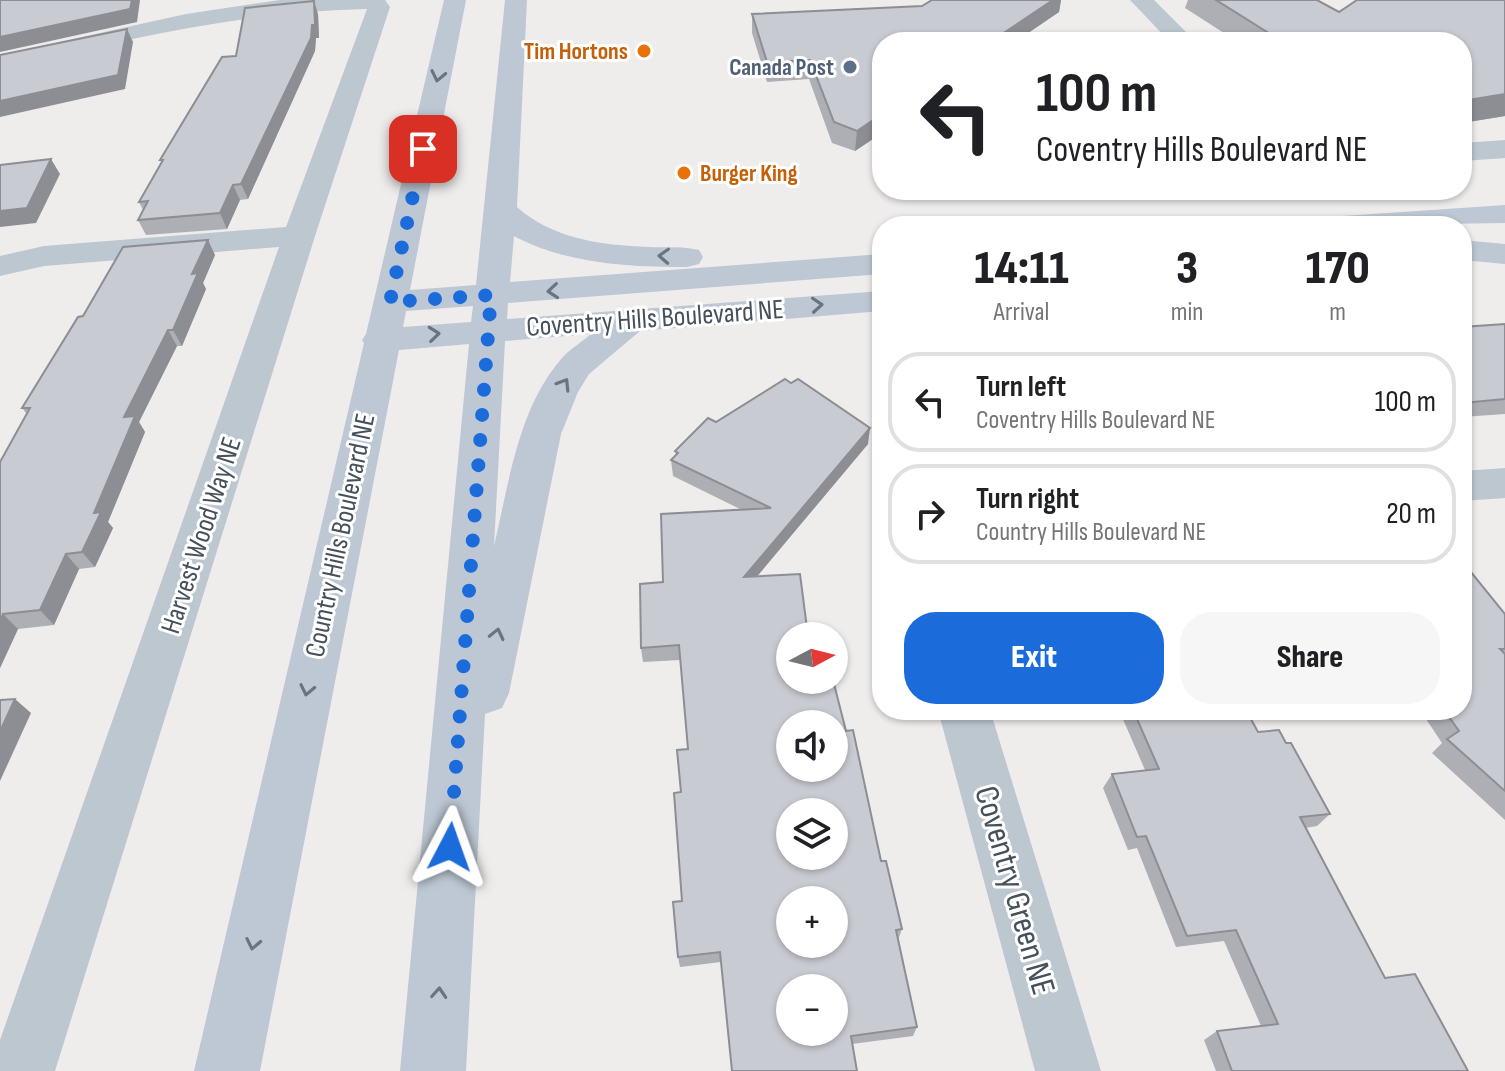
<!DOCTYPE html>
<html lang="en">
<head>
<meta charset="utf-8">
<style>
  body { margin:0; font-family:"Sofia Sans Condensed",sans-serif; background:#f6f6f6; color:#202124; height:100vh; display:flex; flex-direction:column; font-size:30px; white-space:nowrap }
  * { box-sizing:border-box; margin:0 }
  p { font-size:26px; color:#757577 }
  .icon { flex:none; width:44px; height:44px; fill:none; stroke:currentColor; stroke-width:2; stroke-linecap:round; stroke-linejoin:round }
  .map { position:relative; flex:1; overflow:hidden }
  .side { position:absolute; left:872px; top:216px; width:600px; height:504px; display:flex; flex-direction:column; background:#fff; border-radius:32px; box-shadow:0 2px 6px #0004 }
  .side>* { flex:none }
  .banner { position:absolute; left:872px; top:32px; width:600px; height:168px; border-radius:32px; box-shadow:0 2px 6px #0004; background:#fff; color:#202124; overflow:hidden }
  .needle { width:52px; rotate:83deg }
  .fabs { position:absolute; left:776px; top:622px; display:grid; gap:16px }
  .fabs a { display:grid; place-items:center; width:72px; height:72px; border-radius:50%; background:#fff; box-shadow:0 2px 6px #0004; font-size:40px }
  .pin { position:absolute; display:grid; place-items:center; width:68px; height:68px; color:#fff; margin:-34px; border-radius:16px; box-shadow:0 4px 12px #0006 }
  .me { position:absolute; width:88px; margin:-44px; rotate:4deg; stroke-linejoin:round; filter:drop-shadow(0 0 6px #0008) }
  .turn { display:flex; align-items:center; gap:28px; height:168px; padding:0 32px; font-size:36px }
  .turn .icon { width:104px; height:104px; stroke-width:2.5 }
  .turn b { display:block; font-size:56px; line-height:68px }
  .eta { display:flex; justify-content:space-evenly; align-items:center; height:136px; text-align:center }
  .eta b { font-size:48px; font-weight:800; line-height:56px }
  .button { display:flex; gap:16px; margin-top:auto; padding:16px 32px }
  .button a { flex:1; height:92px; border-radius:32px; background:#1b6bdb; color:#fff; font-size:32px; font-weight:800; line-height:92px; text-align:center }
  .button a+a { background:#f6f6f6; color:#202124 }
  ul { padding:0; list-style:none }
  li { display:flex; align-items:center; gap:24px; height:100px; margin:0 16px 12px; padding:0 16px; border:4px solid #e0e0e0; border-radius:32px }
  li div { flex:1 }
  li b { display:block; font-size:30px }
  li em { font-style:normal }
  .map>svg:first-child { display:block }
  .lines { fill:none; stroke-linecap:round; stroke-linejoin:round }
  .street { fill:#bdc7cf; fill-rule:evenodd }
  .secondary { fill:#bdc8d4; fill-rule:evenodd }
  .wall { fill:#adafb5 }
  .shaded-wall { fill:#8d8e93 }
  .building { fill:#c9cbd2; stroke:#8d8e93; stroke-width:2; fill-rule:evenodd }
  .oneway { stroke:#69747f }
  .route { stroke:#1b6bdb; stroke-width:14; stroke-dasharray:0 25.2 }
  .food-dot { fill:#e8710a; stroke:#fff; stroke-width:3 }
  .service-dot { fill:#5c6f8a; stroke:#fff; stroke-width:3 }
  .labels { text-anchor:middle; stroke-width:6; stroke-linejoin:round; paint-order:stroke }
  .far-food-label { font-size:24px; font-weight:bold; fill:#c56008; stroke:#fff; text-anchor:end }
  .far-service-label { font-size:24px; font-weight:bold; fill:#4e5e75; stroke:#fff; text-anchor:end }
  .street-label { font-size:28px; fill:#45505a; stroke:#fff }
  .near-street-label { font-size:34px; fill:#45505a; stroke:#fff }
</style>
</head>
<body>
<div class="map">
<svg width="1505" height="1071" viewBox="0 0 1505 1071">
  <rect width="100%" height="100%" fill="#efecec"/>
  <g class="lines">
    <g class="street">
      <path d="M280,0H385L390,7L315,236L55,1071H0V1040L279,247L44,266L0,276V256L44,246L286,227L367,9C242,11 121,41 0,69V55L186,14Z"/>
      <path d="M1130,0H1154L1196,42H1170Z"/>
      <path d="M1505,140V158L1462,161V143Z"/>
      <path d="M1505,468V498L1462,501V471Z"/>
      <path d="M938,710H990L1101,1071H1035Z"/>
    </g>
    <g class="secondary">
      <path d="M444,0H466L410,290L476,285L505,0H527L517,207C553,239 601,245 648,247C665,248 682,246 699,250L703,257L699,264L687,267C629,267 566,264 514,236L510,282L882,254V274L508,303L507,319L882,291V311L640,331L589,374L578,392L561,434L509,693L502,708L485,714L466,1071H400L469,344L399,350L260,1071H194L364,343L362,340L366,334ZM473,306L471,322L403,327L406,311ZM591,334C582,342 570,349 562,358C518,408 509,483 494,546L505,341Z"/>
      <path d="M1505,205V223L1312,226L1317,219L1328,217Z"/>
      <path d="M1462,240L1505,244V264L1462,260Z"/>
    </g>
  </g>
  <g class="wall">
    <path d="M932,0H1061L1059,12L855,151L832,143L809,79L767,82L752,33V14L922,6Z"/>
    <path d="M1188,0H1317L1339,12L1357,0H1505V116L1462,123V42H1238L1185,8Z"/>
    <path d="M318,14L319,38H316L315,51L248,199L240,200L227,229L146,235L138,220L143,210L139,202L162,163L160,160L236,56Z"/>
    <path d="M215,255L203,283L206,289L182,346H177L139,422L145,432L108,522L113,528L95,567L79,569L54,625L18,629L0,668V462L27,414L22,408L83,316Z"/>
    <path d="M1505,324V414L1462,417V327Z"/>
    <path d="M716,422L868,444L757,576L790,636L846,731L881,861L902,929L898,940L917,1027L913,1036L852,1044L721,962L680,967L678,957L682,901L681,792L688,749L680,660L643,662L641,648L663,582L742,510L673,476L671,460L676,456L675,451Z"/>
    <path d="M1505,614V820L1432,753L1442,743L1420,710H1462Z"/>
    <path d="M1081,710H1115L1082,714Z"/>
    <path d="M1119,710H1246L1258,732L1286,743L1330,814L1317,826L1305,828L1385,978L1468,1071H1216L1204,1040L1217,1031L1261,1026L1224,941L1176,947L1137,848L1128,850L1103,788L1112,774L1145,770Z"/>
  </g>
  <g class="shaded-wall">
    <path d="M132,0H140L137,22L0,52V37Z"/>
    <path d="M1053,0H1061L1059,12L1015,42H990Z"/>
    <path d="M314,1L318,14L319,38H316L315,51L248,199L241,184L312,25Z"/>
    <path d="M127,29L133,42L125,89L0,117V101Z"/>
    <path d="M1505,94V116L1462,123V101Z"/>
    <path d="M882,114V133L855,151L857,131Z"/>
    <path d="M51,159L60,174L36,223L0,227V211Z"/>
    <path d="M233,185L240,200L227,229L220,213Z"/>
    <path d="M208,240L215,255L203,283L206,289L182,346L173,330L192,274Z"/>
    <path d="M168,330L177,346L139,422L145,432L108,522L113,528L95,567L82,552L124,417Z"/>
    <path d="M870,428L868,444L744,592V577Z"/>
    <path d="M66,554L79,569L54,625L40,610Z"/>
    <path d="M3,614L18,629L0,668V621Z"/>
    <path d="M15,699L31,713L0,781V731Z"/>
  </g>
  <g class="building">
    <path d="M0,0H132L130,9L0,37Z"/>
    <path d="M932,0H1053L990,42H882V114L857,131L834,122L810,60L767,62L752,14L922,6Z"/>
    <path d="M1216,0H1317L1339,12L1357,0H1505V94L1462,101V42H1283Z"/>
    <path d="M314,1L315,25H312L311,38L241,184L233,185L220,213L138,220L148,201L139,202L163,160H160L222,57L236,56L245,8Z"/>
    <path d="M127,29L118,75L0,101V55Z"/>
    <path d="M51,159L27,208L0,211V165Z"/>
    <path d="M208,240L192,274L198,273L173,330H168L124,417L135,416L94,513L101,512L82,552L66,554L40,610L3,614L0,621V462L30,408H22L78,317L83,316L123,247Z"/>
    <path d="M1505,324V399L1462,403V327Z"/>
    <path d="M785,379L791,383L798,379L870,428L744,577L800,574L808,636H790V680H833L846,731L853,730L881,861H886L902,929L896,930L917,1027L851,1036L857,1071H732L720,952L678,957L673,902L682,901L674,793L681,792L677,750L688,749L679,645L641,648L640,584L663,582L661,514L771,508L671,460L678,453L675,451L708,418L716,422ZM790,724H834V768H790ZM790,812H834V856H790ZM790,900H834V944H790ZM790,988H834V1032H790Z"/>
    <path d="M1462,561L1505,614V649H1500L1505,654V791L1447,739L1459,731L1444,710H1462Z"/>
    <path d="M15,699L0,731V700Z"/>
    <path d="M1133,710H1246L1258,732L1279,730L1286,743H1291L1330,814L1300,817L1385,978L1415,974L1468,1071H1232L1217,1031L1278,1024L1236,930L1187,936L1146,836L1137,837L1112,774L1159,769Z"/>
  </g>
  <defs><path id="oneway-chevron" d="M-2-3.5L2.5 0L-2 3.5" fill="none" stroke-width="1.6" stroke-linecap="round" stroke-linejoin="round" transform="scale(2)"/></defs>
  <g class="oneway">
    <use href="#oneway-chevron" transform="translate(438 76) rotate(102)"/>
    <use href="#oneway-chevron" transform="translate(664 256) rotate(-177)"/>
    <use href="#oneway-chevron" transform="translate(553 291) rotate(175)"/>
    <use href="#oneway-chevron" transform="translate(817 305) rotate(-4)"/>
    <use href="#oneway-chevron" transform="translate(434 334) rotate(-6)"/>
    <use href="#oneway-chevron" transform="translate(564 384) rotate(-58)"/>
    <use href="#oneway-chevron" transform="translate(497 634) rotate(-77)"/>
    <use href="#oneway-chevron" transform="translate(307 690) rotate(102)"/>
    <use href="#oneway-chevron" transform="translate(253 944) rotate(102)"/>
    <use href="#oneway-chevron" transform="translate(439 993) rotate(-86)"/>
  </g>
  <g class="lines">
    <path class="route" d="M423,149L390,302L491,295L450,847"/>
  </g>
  <g class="food-dot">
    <circle cx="644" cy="51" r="8"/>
    <circle cx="684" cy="173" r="8"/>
  </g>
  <circle class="service-dot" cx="850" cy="67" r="8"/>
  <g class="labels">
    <g class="far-food-label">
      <text x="628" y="59">Tim Hortons</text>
      <text x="700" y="181" text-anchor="start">Burger King</text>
    </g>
    <g class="far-service-label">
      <text x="834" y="75">Canada Post</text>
    </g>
    <g class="street-label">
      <text transform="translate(655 317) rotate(-4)" y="10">Coventry Hills Boulevard NE</text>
      <text transform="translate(200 535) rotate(-72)" y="10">Harvest Wood Way NE</text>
      <text transform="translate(339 535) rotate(-78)" y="10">Country Hills Boulevard NE</text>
    </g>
    <g class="near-street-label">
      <text transform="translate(1016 890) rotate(74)" y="12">Coventry Green NE</text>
    </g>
  </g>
</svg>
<div class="fabs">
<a><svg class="needle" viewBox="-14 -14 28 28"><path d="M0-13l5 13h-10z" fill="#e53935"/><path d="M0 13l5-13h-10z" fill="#757577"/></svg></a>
<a><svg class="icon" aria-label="sound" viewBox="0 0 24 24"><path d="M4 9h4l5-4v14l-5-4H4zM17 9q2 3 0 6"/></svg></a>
<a><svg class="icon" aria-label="layers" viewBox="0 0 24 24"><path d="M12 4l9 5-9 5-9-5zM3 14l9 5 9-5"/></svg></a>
<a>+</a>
<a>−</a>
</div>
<div class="pin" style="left:423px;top:149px;background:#d93025"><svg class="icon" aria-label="arrive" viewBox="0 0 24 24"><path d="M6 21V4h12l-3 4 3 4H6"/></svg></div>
<svg class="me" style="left:450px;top:847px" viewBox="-20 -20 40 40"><path d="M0-17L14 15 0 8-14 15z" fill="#1b6bdb" stroke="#fff" stroke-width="4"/></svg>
<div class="banner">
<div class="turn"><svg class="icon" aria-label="left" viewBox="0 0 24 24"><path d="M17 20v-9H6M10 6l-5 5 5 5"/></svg><div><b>100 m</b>Coventry Hills Boulevard NE</div></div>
</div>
<section class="side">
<div class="eta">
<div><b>14:11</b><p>Arrival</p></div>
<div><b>3</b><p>min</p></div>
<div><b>170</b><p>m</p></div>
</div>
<ul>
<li><svg class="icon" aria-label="left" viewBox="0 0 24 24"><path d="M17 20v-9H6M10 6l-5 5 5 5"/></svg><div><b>Turn left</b><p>Coventry Hills Boulevard NE</p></div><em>100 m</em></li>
<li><svg class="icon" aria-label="right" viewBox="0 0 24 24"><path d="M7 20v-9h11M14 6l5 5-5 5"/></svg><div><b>Turn right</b><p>Country Hills Boulevard NE</p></div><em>20 m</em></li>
</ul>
<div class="button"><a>Exit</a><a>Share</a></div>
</section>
</div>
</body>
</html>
